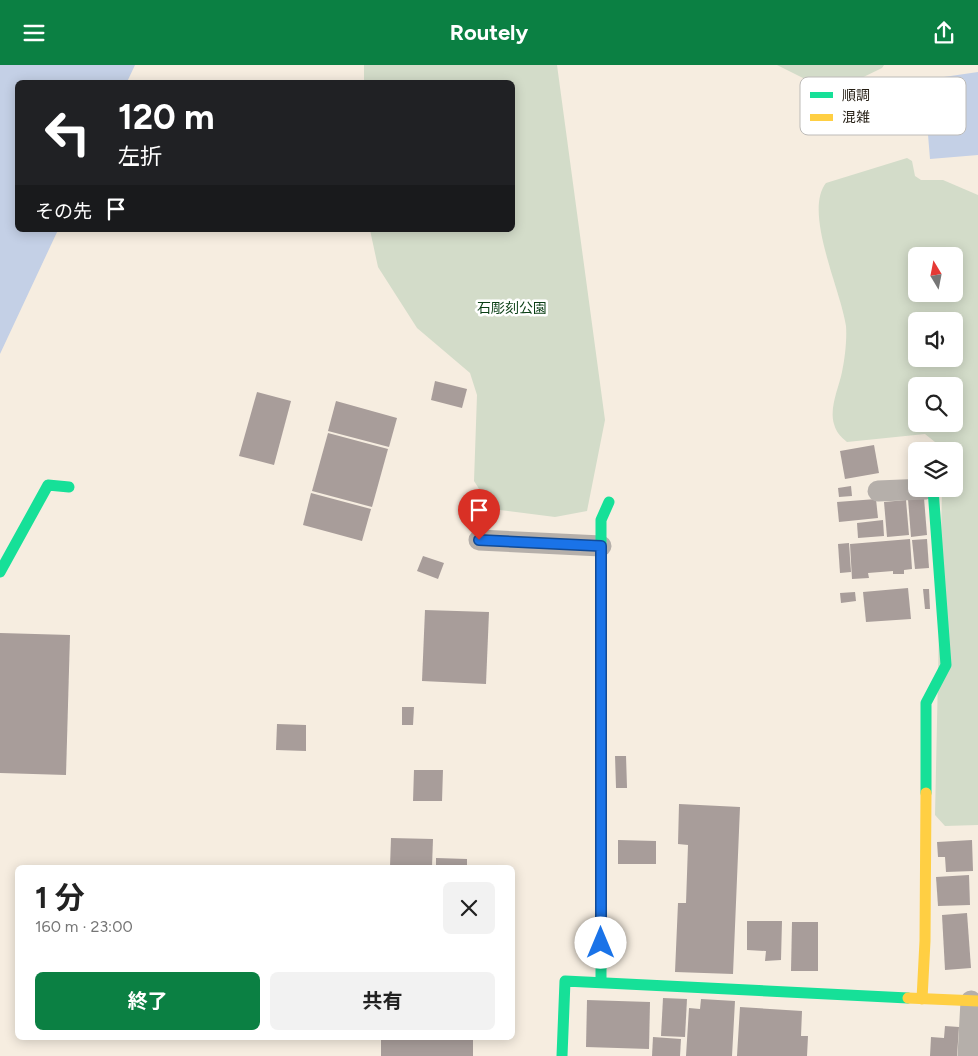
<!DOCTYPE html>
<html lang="ja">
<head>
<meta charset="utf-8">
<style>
  body { margin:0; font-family:Figtree,"Noto Sans JP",sans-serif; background:#f2f2f2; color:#222; height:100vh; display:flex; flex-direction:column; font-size:19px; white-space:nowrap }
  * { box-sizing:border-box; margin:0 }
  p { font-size:16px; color:#767676 }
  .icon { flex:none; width:28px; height:28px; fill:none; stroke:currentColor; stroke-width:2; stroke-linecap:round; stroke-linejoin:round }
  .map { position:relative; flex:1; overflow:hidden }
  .sheet { position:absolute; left:15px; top:800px; width:500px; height:175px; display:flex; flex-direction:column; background:#fff; border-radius:8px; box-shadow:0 2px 12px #0003 }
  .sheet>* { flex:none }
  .hud { position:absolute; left:15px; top:15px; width:500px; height:152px; border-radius:8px; box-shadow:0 2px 12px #0003; background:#202124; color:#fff; overflow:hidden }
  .needle { width:32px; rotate:350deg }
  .fabs { position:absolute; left:908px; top:182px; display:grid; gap:10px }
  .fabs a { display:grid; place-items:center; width:55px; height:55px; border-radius:8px; background:#fff; box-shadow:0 2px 12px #0003; font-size:25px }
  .pin { position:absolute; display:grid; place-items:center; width:42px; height:42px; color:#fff; margin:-51px -21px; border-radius:50% 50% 50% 0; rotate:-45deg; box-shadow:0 0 5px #0007 }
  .pin .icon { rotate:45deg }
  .me { position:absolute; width:55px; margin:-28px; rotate:0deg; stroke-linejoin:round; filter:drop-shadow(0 0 4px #0008) }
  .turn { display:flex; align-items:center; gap:18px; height:105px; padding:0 20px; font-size:22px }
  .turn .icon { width:65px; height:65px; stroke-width:2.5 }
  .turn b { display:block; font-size:35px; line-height:42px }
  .then { display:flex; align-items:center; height:48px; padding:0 20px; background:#0003; gap:10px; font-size:19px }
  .round { display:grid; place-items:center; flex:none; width:52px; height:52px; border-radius:8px; background:#f2f2f2 }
  .overview { display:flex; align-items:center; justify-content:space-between; height:85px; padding:0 20px }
  h1 { font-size:30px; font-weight:700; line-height:38px }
  .cta { display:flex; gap:10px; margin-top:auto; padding:10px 20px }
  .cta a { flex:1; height:58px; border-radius:8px; background:#0b8043; color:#fff; font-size:20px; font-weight:700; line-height:58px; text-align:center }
  .cta a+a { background:#f2f2f2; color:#222 }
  header { display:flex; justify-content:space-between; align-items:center; height:65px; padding:0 20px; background:#0b8043; color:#fff; font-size:22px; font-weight:700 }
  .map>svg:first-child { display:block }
  .green { fill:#d3dcc9; fill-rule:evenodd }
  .water { fill:#c4d0e6 }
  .building { fill:#a89d9a }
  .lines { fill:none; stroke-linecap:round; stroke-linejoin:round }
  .street { stroke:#b5afaa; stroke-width:21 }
  .fast { stroke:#16e098; stroke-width:11 }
  .slow { stroke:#ffcf43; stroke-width:11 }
  .route-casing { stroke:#114b97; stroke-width:12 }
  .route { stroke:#1a73e8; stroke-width:9 }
  .labels { text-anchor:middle; stroke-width:5; stroke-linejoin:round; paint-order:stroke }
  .park-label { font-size:14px; fill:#0a3f15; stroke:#fff }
  .key { fill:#fff; stroke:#bdbbb8; stroke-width:1 }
  .key-label { font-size:14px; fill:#241d13 }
</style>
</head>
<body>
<header><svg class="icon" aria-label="menu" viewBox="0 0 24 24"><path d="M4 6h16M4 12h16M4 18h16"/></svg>Routely<svg class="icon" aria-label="share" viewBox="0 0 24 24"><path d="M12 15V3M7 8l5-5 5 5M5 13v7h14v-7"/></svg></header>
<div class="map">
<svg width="978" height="991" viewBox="0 0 978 991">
  <rect width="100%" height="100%" fill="#f6ede0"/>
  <g class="green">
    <path d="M364,0H557L605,355L587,446L555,452L492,444L474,416L477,330L470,308L417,263L378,202L370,165H512V18L364,17Z"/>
    <path d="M777,0H884L882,3L845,21L805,14Z"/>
    <path d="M907,93L912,96L915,111L921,115H943L978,130V760L945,761L935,750L942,424H954V386H940V381L925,369L847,377C841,372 836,367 834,359C829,343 839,322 842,307C845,293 847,275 846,261C841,225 803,147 826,118ZM916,191H954V229H916ZM916,256H954V294H916ZM916,321H954V359H916Z"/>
  </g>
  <g class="water">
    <path d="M0,0H135L127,17L18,18V165H58L0,289Z"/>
    <path d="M978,7V90L930,94L925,33L940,27L937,13Z"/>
  </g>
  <g class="building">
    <path d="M435,316L467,324L462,343L431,335Z"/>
    <path d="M257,327L291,336L274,400L239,391Z"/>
    <path d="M336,336L397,353L389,382L328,366Z"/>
    <path d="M328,368L388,384L372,442L312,426Z"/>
    <path d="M874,380L879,408L845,414L840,386Z"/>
    <path d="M851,421L852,431L839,432L838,423Z"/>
    <path d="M311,428L371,444L362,476L303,460Z"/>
    <path d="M924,433L927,470L911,472L908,434Z"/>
    <path d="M876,434L878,453L839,457L837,437Z"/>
    <path d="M906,435L909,470L887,472L884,437Z"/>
    <path d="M883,455L884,471L858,473L857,458Z"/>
    <path d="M910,474L912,504L904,505V509H893V506L868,508L869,513L852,514L850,479Z"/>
    <path d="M927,474L929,503L915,504L912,475Z"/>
    <path d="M849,478L851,507L840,508L838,479Z"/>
    <path d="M423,491L444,498L438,514L417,506Z"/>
    <path d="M908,523L911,554L866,557L863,527Z"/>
    <path d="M923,524H929L930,544H925Z"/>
    <path d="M855,527L856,536L841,538L840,528Z"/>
    <path d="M425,545L489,547L486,619L422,616Z"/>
    <path d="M0,568L70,570L66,710L0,708Z"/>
    <path d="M402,642H414L413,660H402Z"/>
    <path d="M277,659L306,660V686L276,685Z"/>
    <path d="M615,691H626L627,723H616Z"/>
    <path d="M414,705H443L442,736H413Z"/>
    <path d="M679,739L740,742L733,909L675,907L678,838H686L688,780L678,779Z"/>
    <path d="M391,773L433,774L432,802H390Z"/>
    <path d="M618,775L656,776V799H618Z"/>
    <path d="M972,775L973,806L946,807L945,792H938L937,777Z"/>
    <path d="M436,793L467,794V802H436Z"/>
    <path d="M969,810L970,840L938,841L936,812Z"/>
    <path d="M967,848L971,903L945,905L942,850Z"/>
    <path d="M747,856H782L781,895L765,896L766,886L747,885Z"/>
    <path d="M792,857H818V906H791Z"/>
    <path d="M663,933L687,934L685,972L661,971Z"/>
    <path d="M701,934L735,936L732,991H686L689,943L700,944Z"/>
    <path d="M587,935L650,937L649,984L586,982Z"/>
    <path d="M740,942L802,946L801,971H808L807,991H737Z"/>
    <path d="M945,961L959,962L957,991H930L931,972L944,973Z"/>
    <rect x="381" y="972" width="92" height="19"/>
    <path d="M653,972L681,974L680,991H652Z"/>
  </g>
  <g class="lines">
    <g class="street">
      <path d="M878,426L926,424"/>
      <path d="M479,475L601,481"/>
      <path d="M968,991L971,936"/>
    </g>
    <g class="fast">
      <path d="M0,507L48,420L69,422"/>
      <path d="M926,728V638L946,600L933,424"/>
      <path d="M601,917V455L609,437"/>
      <path d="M562,991L565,916L908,933"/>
    </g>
    <g class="slow">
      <path d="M908,933L978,936"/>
      <path d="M922,934L925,876L926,728"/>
    </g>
  </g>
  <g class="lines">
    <g class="route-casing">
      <path id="route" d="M479,475L601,481V878"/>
    </g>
    <use href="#route" class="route"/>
  </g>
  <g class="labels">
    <g class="park-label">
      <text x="512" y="248">石彫刻公園</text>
    </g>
  </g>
  <rect x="800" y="12" width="166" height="58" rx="8" class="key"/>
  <rect x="810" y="27" width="23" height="6" fill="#16e098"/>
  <rect x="810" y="49" width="23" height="7" fill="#ffcf43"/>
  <g class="key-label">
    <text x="842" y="35">順調</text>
    <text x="842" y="57">混雑</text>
  </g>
</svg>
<div class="fabs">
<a><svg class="needle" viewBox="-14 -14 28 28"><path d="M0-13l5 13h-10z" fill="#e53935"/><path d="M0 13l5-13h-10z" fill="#767676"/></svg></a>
<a><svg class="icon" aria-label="sound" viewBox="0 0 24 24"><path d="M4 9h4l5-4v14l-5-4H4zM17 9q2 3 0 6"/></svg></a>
<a><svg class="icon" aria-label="search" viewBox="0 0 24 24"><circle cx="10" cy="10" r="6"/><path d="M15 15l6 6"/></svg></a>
<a><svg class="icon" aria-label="layers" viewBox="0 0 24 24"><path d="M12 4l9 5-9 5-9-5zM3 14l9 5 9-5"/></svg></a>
</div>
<div class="pin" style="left:479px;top:475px;background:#d93025"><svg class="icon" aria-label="arrive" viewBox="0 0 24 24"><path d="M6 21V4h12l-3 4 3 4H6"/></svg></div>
<svg class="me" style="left:601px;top:878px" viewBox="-20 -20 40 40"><circle r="19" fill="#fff"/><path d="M0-13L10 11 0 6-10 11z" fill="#1a73e8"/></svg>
<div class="hud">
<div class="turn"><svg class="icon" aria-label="left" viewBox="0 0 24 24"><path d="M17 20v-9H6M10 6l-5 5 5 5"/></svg><div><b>120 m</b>左折</div></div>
<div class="then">その先<svg class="icon" aria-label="arrive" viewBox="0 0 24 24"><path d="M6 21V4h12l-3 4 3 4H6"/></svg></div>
</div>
<section class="sheet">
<div class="overview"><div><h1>1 分</h1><p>160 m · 23:00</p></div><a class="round"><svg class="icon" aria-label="close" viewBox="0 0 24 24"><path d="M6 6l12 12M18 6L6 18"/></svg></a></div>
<div class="cta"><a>終了</a><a>共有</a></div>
</section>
</div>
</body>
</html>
